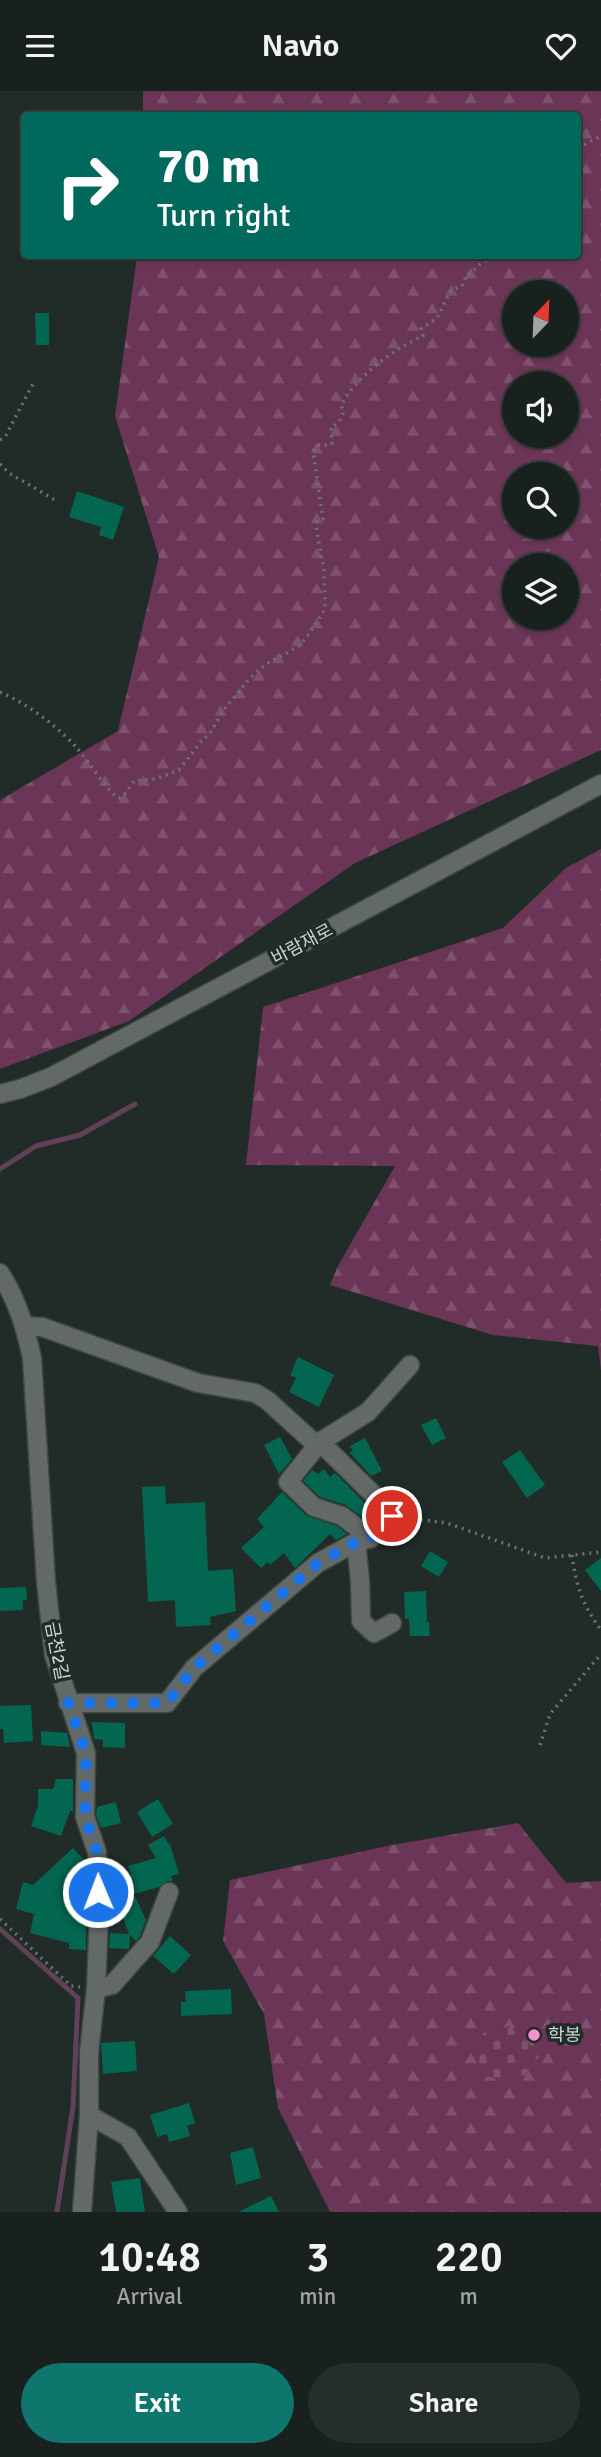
<!DOCTYPE html>
<html lang="en">
<head>
<meta charset="utf-8">
<style>
  body { margin:0; font-family:Signika,"Noto Sans KR",sans-serif; background:#262e2b; color:#f1f3f6; height:100vh; display:flex; flex-direction:column; font-size:26px; white-space:nowrap }
  * { box-sizing:border-box; margin:0 }
  p { font-size:23px; color:#9fa3a4 }
  .icon { flex:none; width:38px; height:38px; fill:none; stroke:currentColor; stroke-width:2; stroke-linecap:round; stroke-linejoin:round }
  .map { position:relative; height:2121px; overflow:hidden }
  .details { display:flex; flex-direction:column; background:#19211e; flex:1 }
  .details>* { flex:none }
  .hud { position:absolute; left:21px; top:21px; width:560px; height:147px; border-radius:7px; box-shadow:0 2px 5px #0004,0 0 0 2px #373e3c; background:#00695c; color:#fff; overflow:hidden }
  .needle { width:46px; rotate:23deg }
  .tools { position:absolute; left:502px; top:189px; display:grid; gap:14px }
  .tools a { display:grid; place-items:center; width:77px; height:77px; border-radius:50%; background:#19211e; box-shadow:0 2px 5px #0004,0 0 0 2px #373e3c; font-size:35px }
  .pin { position:absolute; display:grid; place-items:center; width:60px; height:60px; color:#fff; margin:-30px; border:4px solid #fff; border-radius:50%; box-shadow:0 2px 7px #0007 }
  .me { position:absolute; width:77px; margin:-38px; rotate:359deg; stroke-linejoin:round; filter:drop-shadow(0 0 5px #0008) }
  .turn { display:flex; align-items:center; gap:24px; height:147px; padding:0 21px; font-size:32px }
  .turn .icon { width:91px; height:91px; stroke-width:2.5 }
  .turn b { display:block; font-size:49px; line-height:60px }
  .eta { display:flex; justify-content:space-evenly; align-items:center; height:119px; text-align:center }
  .eta b { font-size:42px; font-weight:600; line-height:49px }
  .cta { display:flex; gap:14px; margin-top:auto; padding:14px 21px }
  .cta a { flex:1; height:80px; border-radius:42px; background:#0f766e; color:#fff; font-size:28px; font-weight:600; line-height:80px; text-align:center }
  .cta a+a { background:#262e2b; color:#f1f3f6 }
  header { display:flex; justify-content:space-between; align-items:center; height:91px; padding:0 21px; background:#19211e; font-size:32px; font-weight:600 }
  .map>svg:first-child { display:block }
  .forest { fill:url(#forest-firs); fill-rule:evenodd }
  .cemetery { fill:url(#cemetery-stones) }
  .lines { fill:none; stroke-linecap:round; stroke-linejoin:round }
  .stream { stroke:#614158; stroke-width:5 }
  .building { fill:#026650 }
  .minor-casing { stroke:#3d4743; stroke-width:21 }
  .path { stroke:#6c7571; stroke-width:3.5; stroke-dasharray:2 5; stroke-linecap:butt }
  .minor { stroke:#636966; stroke-width:18 }
  .route { stroke:#1a73e8; stroke-width:12; stroke-dasharray:0 21.6 }
  .poi-dot { fill:#f690cf; stroke:#212c28; stroke-width:2.5 }
  .labels { text-anchor:middle; stroke-width:7; stroke-linejoin:round; paint-order:stroke }
  .street-label { font-size:18px; fill:#ced5d2; stroke:#212c28 }
  .poi-label { font-size:18px; fill:#ced5d2; stroke:#212c28; text-anchor:start }
</style>
</head>
<body>
<header><svg class="icon" aria-label="menu" viewBox="0 0 24 24"><path d="M4 6h16M4 12h16M4 18h16"/></svg>Navio<svg class="icon" aria-label="heart" viewBox="0 0 24 24"><path d="M12 20l-8-8c-3-5 5-10 8-4 3-6 11-1 8 4z"/></svg></header>
<div class="map">
<svg width="601" height="2121" viewBox="0 0 601 2121">
  <defs>
    <pattern id="forest-firs" width="22" height="20" patternUnits="userSpaceOnUse" patternTransform="scale(1.75)"><rect width="22" height="20" fill="#6a3556"/><path d="M5 1l3.5 6h-7zM16 11l3.5 6h-7z" fill="#7e516d"/></pattern>
    <pattern id="cemetery-stones" width="16" height="16" patternUnits="userSpaceOnUse" patternTransform="scale(1.75)"><rect width="16" height="16" fill="#6a3556"/><path d="M2 7V4a2 2 0 0 1 4 0v3zM10 15v-3a2 2 0 0 1 4 0v3z" fill="#7e516d"/></pattern>
  </defs>
  <rect width="100%" height="100%" fill="#212c28"/>
  <g class="forest">
    <path d="M143,0H601V659L355,772L129,930L0,978V709L118,640L159,466L115,325L137,165L578,164V24H143ZM514,201H567V254H514ZM514,292H567V345H514ZM514,383H567V436H514ZM514,474H567V527H514Z"/>
    <path d="M601,758V1280L598,1255L493,1244L330,1194L338,1175L395,1075L246,1074L263,916L503,837L566,777Z"/>
    <path d="M518,1732L566,1792L601,1790V2121H330L278,2017L264,1923L223,1850L230,1789L392,1754Z"/>
  </g>
  <path class="cemetery" d="M509,1935L527,1949L539,1966L525,1984L503,1988L485,1985L475,1963L483,1942Z"/>
  <g class="lines">
    <g class="stream">
      <path d="M0,1078L36,1055L80,1044L135,1013"/>
      <path d="M0,1838L78,1907L73,2016L57,2121"/>
    </g>
  </g>
  <g class="building">
    <path d="M35,222H49V254H36Z"/>
    <path d="M77,400L124,416L113,449L99,444L101,436L69,426Z"/>
    <path d="M298,1266L334,1284L319,1316L289,1301L296,1287L290,1284Z"/>
    <path d="M436,1327L446,1347L432,1354L421,1334Z"/>
    <path d="M280,1346L292,1368L279,1383L264,1354Z"/>
    <path d="M365,1347L382,1380L371,1385L349,1361L353,1360L350,1355Z"/>
    <path d="M520,1359L545,1394L527,1407L502,1371Z"/>
    <path d="M324,1378L330,1386L335,1382L369,1416L364,1421L369,1425L365,1428L346,1414L320,1406L303,1390L312,1379L318,1383Z"/>
    <path d="M165,1395L166,1413L205,1411L208,1480L233,1478L236,1520L210,1526L211,1534L176,1536L175,1509L148,1511L142,1396Z"/>
    <path d="M282,1401L307,1425L337,1435L347,1443L336,1449L330,1443L295,1477L284,1462L270,1474L268,1471L261,1477L241,1457L264,1436L257,1428Z"/>
    <path d="M430,1460L448,1471L439,1486L421,1475Z"/>
    <path d="M601,1467V1500L585,1479Z"/>
    <path d="M26,1496L27,1509H23V1519L0,1520V1497Z"/>
    <path d="M426,1500L427,1531H429L430,1545H410L409,1528H405L404,1501Z"/>
    <path d="M31,1614L33,1650L4,1652L3,1638H0V1615Z"/>
    <path d="M92,1631L125,1632V1657L103,1656V1649L94,1648Z"/>
    <path d="M41,1640L67,1642L70,1656L41,1654Z"/>
    <path d="M56,1688H73V1720H70L61,1745L31,1735L38,1714V1698H53Z"/>
    <path d="M158,1708L173,1733L152,1746L137,1721Z"/>
    <path d="M116,1711L121,1732L101,1737L96,1724L97,1716Z"/>
    <path d="M164,1745L171,1756L179,1783L171,1785L173,1790H167L159,1796L134,1803L146,1829L140,1845L136,1850L130,1844L129,1858L109,1857L110,1842L129,1843L117,1812H110L109,1785L131,1784L128,1775L156,1767L148,1754Z"/>
    <path d="M73,1757L86,1771V1859L69,1858V1852L30,1842L34,1823L16,1818L23,1791L33,1794Z"/>
    <path d="M170,1845L191,1864L174,1883L153,1865Z"/>
    <path d="M231,1898L232,1923L181,1925V1911H186L185,1900Z"/>
    <path d="M135,1950L137,1980L103,1983L101,1952Z"/>
    <path d="M189,2012L195,2032L187,2035L190,2045L169,2051L167,2043L157,2046L150,2024Z"/>
    <path d="M253,2056L261,2087L236,2094L230,2062Z"/>
    <path d="M140,2087L145,2121H116L111,2091Z"/>
    <path d="M271,2105L279,2121H238Z"/>
  </g>
  <g class="lines">
    <g class="minor-casing">
      <g id="minor">
        <path d="M0,1003L20,998L51,986L601,693"/>
        <path d="M0,1182C17,1209 25,1235 32,1267L46,1491L54,1564L86,1662L85,1726L97,1761L99,1821L96,1898L89,1961V2024L128,2046L178,2121"/>
        <path d="M25,1235L42,1236L198,1292L255,1302L267,1309L312,1350L320,1351L381,1411L392,1425L371,1447L356,1451L318,1472L194,1577L167,1612H68"/>
        <path d="M371,1447L342,1425L314,1416L288,1391L320,1351L368,1321L410,1274"/>
        <path d="M356,1451L360,1489L361,1530L374,1542L392,1532"/>
        <path d="M96,1898L112,1894L150,1851L169,1801"/>
        <path d="M82,2121L89,2024"/>
      </g>
    </g>
    <g class="path">
      <path d="M578,57L601,45"/>
      <path d="M0,349L6,344L34,291"/>
      <path d="M0,373L9,382L55,409"/>
      <path d="M0,601C28,613 56,634 77,657C86,667 110,704 119,707L124,704L134,690L155,688L179,679L202,649L209,644L223,620L249,588L266,573L299,555L309,543L325,518L324,479L316,436L317,431L323,428L313,360L319,354L321,355L332,353L331,336C339,333 341,328 344,320L341,315C356,285 394,258 423,245L421,238L437,227L451,199L462,195L467,183C474,181 474,178 479,174C484,169 493,167 499,164"/>
      <path d="M407,1427L447,1432L545,1467L601,1461"/>
      <path d="M572,1464C576,1495 582,1513 601,1539"/>
      <path d="M540,1654L550,1623L601,1563"/>
      <path d="M0,1828L71,1895L80,1896"/>
    </g>
    <use href="#minor" class="minor"/>
  </g>
  <g class="lines">
    <path class="route" d="M98,1801L97,1761L85,1726L86,1662L68,1612H167L194,1577L318,1472L356,1451L371,1447L392,1425"/>
  </g>
  <circle class="poi-dot" cx="534" cy="1944" r="7"/>
  <g class="labels">
    <g class="street-label">
      <text transform="translate(302 853) rotate(-28)" y="6">바람재로</text>
      <text transform="translate(57 1560) rotate(79)" y="6">금천2길</text>
    </g>
    <g class="poi-label">
      <text x="548" y="1950">학봉</text>
    </g>
  </g>
</svg>
<div class="tools">
<a><svg class="needle" viewBox="-14 -14 28 28"><path d="M0-13l5 13h-10z" fill="#e53935"/><path d="M0 13l5-13h-10z" fill="#9fa3a4"/></svg></a>
<a><svg class="icon" aria-label="sound" viewBox="0 0 24 24"><path d="M4 9h4l5-4v14l-5-4H4zM17 9q2 3 0 6"/></svg></a>
<a><svg class="icon" aria-label="search" viewBox="0 0 24 24"><circle cx="10" cy="10" r="6"/><path d="M15 15l6 6"/></svg></a>
<a><svg class="icon" aria-label="layers" viewBox="0 0 24 24"><path d="M12 4l9 5-9 5-9-5zM3 14l9 5 9-5"/></svg></a>
</div>
<div class="pin" style="left:392px;top:1425px;background:#d93025"><svg class="icon" aria-label="arrive" viewBox="0 0 24 24"><path d="M6 21V4h12l-3 4 3 4H6"/></svg></div>
<svg class="me" style="left:98px;top:1801px" viewBox="-20 -20 40 40"><circle r="17" fill="#1a73e8" stroke="#fff" stroke-width="3"/><path d="M0-11L8 9 0 5-8 9z" fill="#fff"/></svg>
<div class="hud">
<div class="turn"><svg class="icon" aria-label="right" viewBox="0 0 24 24"><path d="M7 20v-9h11M14 6l5 5-5 5"/></svg><div><b>70 m</b>Turn right</div></div>
</div>
</div>
<section class="details">
<div class="eta">
<div><b>10:48</b><p>Arrival</p></div>
<div><b>3</b><p>min</p></div>
<div><b>220</b><p>m</p></div>
</div>
<div class="cta"><a>Exit</a><a>Share</a></div>
</section>
</body>
</html>
